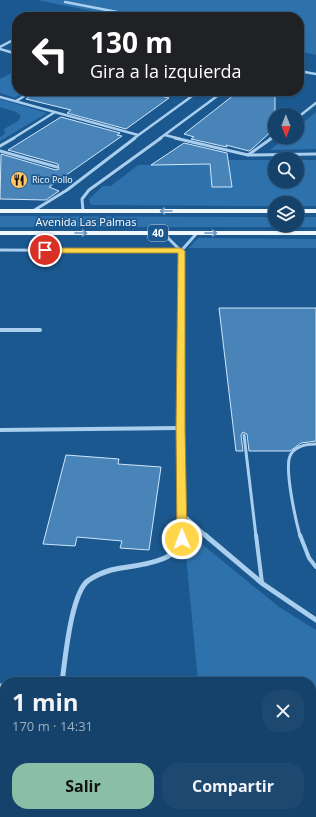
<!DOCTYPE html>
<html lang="es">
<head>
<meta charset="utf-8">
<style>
  body { margin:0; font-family:"Open Sans",sans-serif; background:#1d4971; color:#f1f3f6; height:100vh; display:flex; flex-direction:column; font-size:15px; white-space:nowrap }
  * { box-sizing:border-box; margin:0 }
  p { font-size:13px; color:#9db0c1 }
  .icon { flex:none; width:22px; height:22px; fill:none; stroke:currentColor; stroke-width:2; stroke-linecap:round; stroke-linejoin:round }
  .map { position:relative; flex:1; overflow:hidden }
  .details { position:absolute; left:0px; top:677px; width:316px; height:140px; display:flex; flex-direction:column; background:#14426b; border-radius:16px 16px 0 0; box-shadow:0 1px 3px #0004,0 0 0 1px #335b7e }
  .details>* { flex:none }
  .guide { position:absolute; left:12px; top:12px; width:292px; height:84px; border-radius:16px; box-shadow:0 1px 3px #0004,0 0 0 1px #335b7e; background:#202124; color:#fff; overflow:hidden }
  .needle { width:26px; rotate:179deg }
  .tools { position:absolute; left:268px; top:108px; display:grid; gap:8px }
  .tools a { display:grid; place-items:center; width:36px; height:36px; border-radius:50%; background:#14426b; box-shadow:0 1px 3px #0004,0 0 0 1px #335b7e; font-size:20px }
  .pin { position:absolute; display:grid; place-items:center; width:34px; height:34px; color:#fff; margin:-17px; border:2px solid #fff; border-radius:50%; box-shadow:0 1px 4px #0007 }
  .me { position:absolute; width:44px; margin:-22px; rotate:359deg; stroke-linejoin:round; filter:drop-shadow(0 0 3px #0008) }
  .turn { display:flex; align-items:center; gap:14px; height:84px; padding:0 12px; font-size:18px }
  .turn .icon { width:52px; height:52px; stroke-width:2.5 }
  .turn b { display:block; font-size:28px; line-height:34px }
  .round { display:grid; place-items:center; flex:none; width:42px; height:42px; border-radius:16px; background:#1d4971 }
  .summary { display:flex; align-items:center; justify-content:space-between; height:68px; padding:0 12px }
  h1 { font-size:24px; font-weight:700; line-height:30px }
  .button { display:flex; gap:8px; margin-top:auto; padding:8px 12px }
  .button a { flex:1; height:46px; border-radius:16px; background:#8abfa5; color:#111; font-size:16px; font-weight:700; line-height:46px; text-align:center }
  .button a+a { background:#1d4971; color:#f1f3f6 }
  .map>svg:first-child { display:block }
  .green { fill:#2e72ad }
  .building { fill:#4884b8; stroke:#cfe6fa }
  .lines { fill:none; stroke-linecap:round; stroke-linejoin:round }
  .lane-far1 { stroke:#a9ceee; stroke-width:3 }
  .lane { stroke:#a9ceee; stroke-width:4 }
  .street-far3 { stroke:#a9ceee; stroke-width:2.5 }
  .street-far2 { stroke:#a9ceee; stroke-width:3 }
  .street-far1 { stroke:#a9ceee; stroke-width:4 }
  .street { stroke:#a9ceee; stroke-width:5 }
  .primary { fill:#f0f7ff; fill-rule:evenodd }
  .oneway { stroke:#7098bc }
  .route { fill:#ffd54a; stroke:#a68a30 }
  .labels { text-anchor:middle; stroke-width:3.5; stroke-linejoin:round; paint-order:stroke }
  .far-poi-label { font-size:9px; fill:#fff; stroke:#1b588f; text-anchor:start }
  .shield { fill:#1b588f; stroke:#bbcddd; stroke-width:1 }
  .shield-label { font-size:10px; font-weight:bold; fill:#fff }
  .street-label { font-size:11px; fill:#fff; stroke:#1b588f }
</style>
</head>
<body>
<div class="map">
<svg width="316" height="817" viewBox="0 0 316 817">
  <rect width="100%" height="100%" fill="#1b588f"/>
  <g class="green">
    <path d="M37,0H316V55L299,51V17H122Z"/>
    <path d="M17,70V91H26L15,98L0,93V79Z"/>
    <path d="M0,99L47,113L0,141V137L5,134L4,129L18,121L21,116L16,112L0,107Z"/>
    <path d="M316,112V149L270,150L286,137H297V128Z"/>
    <path d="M204,160H275V181H297V160H316V206H297V203H275V206L91,205L89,199L103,186H111L138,165L199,164Z"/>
    <path d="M0,216L275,217V225H297V217H316V227H0Z"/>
    <path d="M198,238L316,239V248H189Z"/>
    <path d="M192,536L279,607L316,630V817H230L228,812H311V682H198L186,555L193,541Z"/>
  </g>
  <g class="building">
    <path d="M36,91H140L169,98L126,129L67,113L71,110L26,99Z"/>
    <path d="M239,91H275V128L252,149L249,151L226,145L227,147L191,139L194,137L184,134Z"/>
    <path d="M61,117L120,133L117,135L122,136L49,187L59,191L46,200L0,199L1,154L56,170L59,169L58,164L8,150Z"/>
    <path d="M184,143L227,153L232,187H212L210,164L151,165Z"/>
    <path d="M219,308H316V441L301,443L290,451H249L247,434L243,432L241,435L243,451H236Z"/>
    <path d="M66,455L119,459L118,464L161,467L149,550L120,548L122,541L77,537L75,546L43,544Z"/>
  </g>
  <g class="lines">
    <g class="lane-far1">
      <path d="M244,435L256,536"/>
      <path d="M300,536C296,521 283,465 291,454C296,446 307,444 316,444"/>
    </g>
    <g class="lane">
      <path d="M256,535L262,583"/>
      <path d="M300,535L309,558L316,567"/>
    </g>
    <g class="street-far3">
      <path d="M65,2L143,17"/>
      <path d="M0,47L17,38"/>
      <path d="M0,49L17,54"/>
      <path d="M299,71L316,74"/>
      <path d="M161,91L168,93"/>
      <path d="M0,97L138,135"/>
      <path d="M16,101L33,91"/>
      <path d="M297,118L316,103"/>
      <path d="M165,135L180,139"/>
      <path d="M12,139L55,112"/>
      <path d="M133,139L199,91"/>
      <path d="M159,139L224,91"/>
      <path d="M270,139L275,135"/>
    </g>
    <g class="street-far2">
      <path d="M175,138L248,155L316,154"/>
      <path d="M0,146L14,138"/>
      <path d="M0,151L57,167"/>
      <path d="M248,155L272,138"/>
      <path d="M33,211L67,190L135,138"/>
      <path d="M83,211L82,199L89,190L161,138"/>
      <path d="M163,233L181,251"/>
      <path d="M0,250L181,251"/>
      <path d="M181,314V251L197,233"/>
    </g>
    <g class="street-far1">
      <path d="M181,313L182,536"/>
      <path d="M0,330H40"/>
      <path d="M0,430L180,428"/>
      <path d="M182,514L206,536"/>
    </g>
    <g class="street">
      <path d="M205,535L263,584L316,620"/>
      <path d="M62,682C65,661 71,591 89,580C95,576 104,572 111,570C131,565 182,565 182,535"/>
      <path d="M0,686H5"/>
      <path d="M66,812L67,817"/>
    </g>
    <g class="primary">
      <rect x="0" y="209" width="275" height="4"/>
      <rect x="297" y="209" width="19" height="4"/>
      <rect x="0" y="231" width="316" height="4"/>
    </g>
  </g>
  <defs><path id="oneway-shaft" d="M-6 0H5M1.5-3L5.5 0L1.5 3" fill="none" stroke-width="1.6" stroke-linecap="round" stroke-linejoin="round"/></defs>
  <g class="oneway">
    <use href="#oneway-shaft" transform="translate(166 211) rotate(-180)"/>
    <use href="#oneway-shaft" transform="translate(81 233)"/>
    <use href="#oneway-shaft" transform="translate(211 233)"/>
  </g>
  <path class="route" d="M181,248L185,251V428L187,539L182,542L177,539L176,428L178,253H45L42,250L45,248Z"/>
  <defs>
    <g id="restaurant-disc" transform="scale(0.9)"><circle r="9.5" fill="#ffc566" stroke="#1b588f"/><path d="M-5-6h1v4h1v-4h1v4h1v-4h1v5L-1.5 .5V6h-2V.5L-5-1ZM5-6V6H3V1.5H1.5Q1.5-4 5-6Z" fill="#111"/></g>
  </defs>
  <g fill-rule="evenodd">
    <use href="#restaurant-disc" x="19" y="180"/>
  </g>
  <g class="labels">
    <g class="far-poi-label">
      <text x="32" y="183">Rico Pollo</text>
    </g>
    <rect class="shield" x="148" y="225" width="20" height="16" rx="3"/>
    <g class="shield-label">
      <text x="158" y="237">40</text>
    </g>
    <g class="street-label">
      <text x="86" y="226">Avenida Las Palmas</text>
    </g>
  </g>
</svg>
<div class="tools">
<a><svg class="needle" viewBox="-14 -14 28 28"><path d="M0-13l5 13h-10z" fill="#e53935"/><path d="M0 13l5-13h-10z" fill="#9db0c1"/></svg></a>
<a><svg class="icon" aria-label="search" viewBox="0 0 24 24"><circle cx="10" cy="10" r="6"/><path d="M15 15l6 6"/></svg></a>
<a><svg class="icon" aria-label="layers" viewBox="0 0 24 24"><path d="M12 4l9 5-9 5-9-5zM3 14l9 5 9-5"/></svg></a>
</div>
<div class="pin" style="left:45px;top:250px;background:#d93025"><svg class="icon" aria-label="arrive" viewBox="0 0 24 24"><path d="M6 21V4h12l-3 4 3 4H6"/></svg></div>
<svg class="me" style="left:182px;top:539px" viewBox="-20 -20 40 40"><circle r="17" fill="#ffd54a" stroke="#fff" stroke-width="3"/><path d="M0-11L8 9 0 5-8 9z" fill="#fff"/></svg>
<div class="guide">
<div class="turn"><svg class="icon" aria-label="left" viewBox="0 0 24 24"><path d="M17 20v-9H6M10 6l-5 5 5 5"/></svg><div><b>130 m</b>Gira a la izquierda</div></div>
</div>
<section class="details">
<div class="summary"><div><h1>1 min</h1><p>170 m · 14:31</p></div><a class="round"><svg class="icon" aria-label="close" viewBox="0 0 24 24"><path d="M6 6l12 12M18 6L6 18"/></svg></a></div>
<div class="button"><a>Salir</a><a>Compartir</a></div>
</section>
</div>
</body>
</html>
